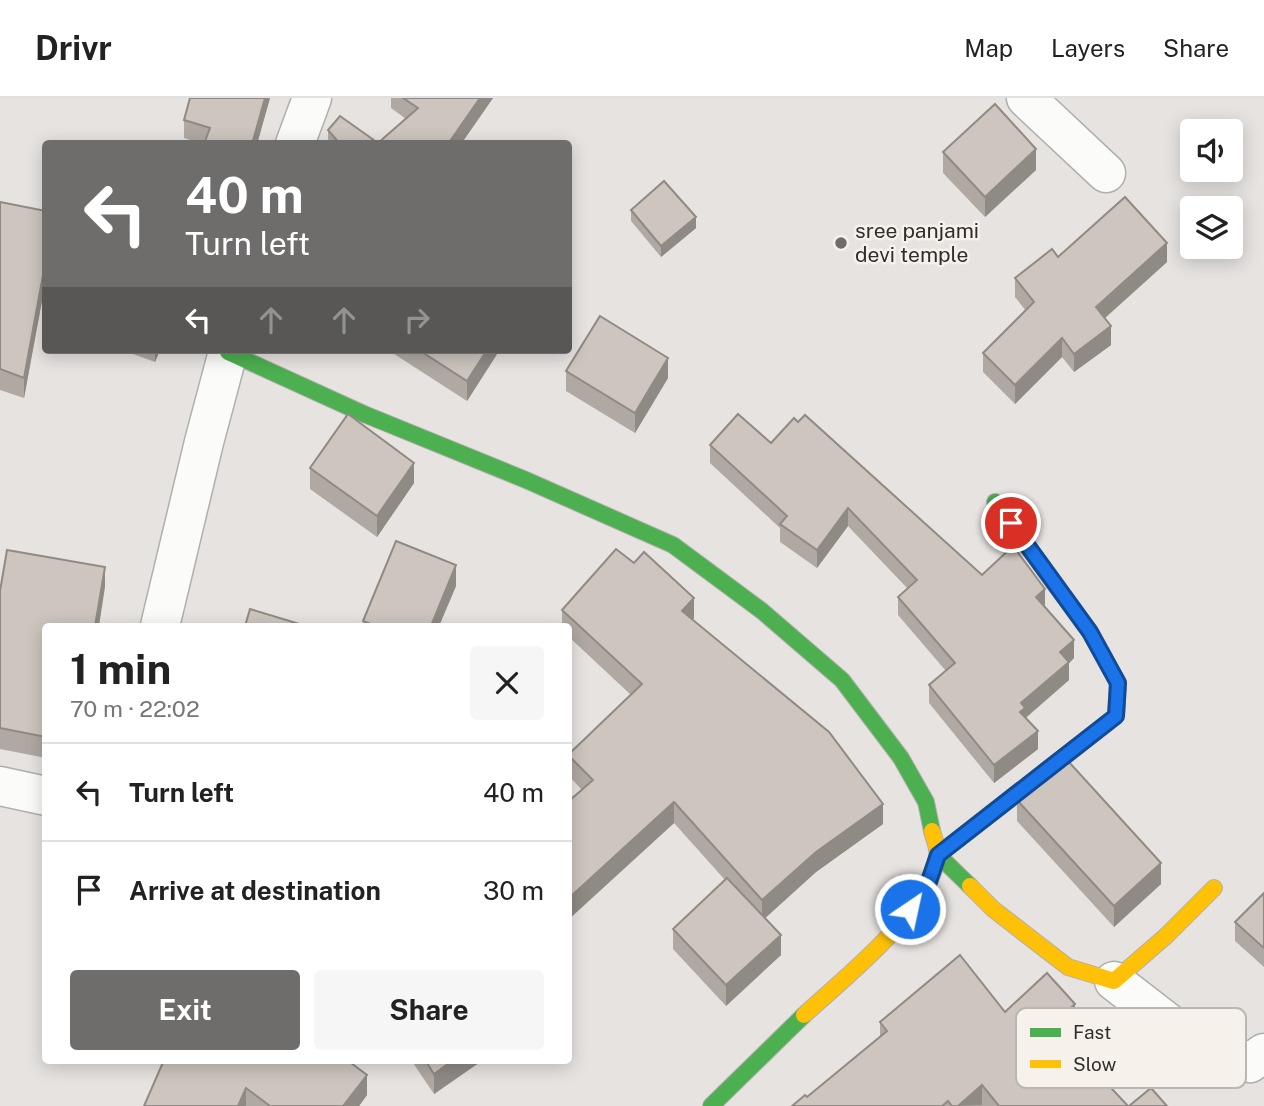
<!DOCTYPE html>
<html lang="en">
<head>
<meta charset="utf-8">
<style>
  body { margin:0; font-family:"Public Sans",sans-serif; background:#f6f6f6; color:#222; height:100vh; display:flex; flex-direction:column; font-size:26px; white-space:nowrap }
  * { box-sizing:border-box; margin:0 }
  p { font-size:23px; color:#767676 }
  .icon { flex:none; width:38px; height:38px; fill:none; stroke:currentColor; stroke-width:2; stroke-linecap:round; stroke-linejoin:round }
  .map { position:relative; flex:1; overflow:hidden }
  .details { position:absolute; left:42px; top:525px; width:530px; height:441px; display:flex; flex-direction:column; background:#fff; border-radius:7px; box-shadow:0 4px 18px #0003 }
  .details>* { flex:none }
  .top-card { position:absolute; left:42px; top:42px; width:530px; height:214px; border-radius:7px; box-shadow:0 4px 18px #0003; background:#6f6d6b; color:#fff; overflow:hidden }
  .buttons { position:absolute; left:1180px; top:21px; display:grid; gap:14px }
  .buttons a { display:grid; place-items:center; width:63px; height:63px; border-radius:7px; background:#fff; box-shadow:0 4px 18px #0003; font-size:35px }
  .pin { position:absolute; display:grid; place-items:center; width:60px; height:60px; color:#fff; margin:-30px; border:4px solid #fff; border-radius:50%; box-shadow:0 2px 7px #0007 }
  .me { position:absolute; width:77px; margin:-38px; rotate:34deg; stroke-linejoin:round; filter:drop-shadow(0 0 5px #0008) }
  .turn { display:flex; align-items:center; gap:24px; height:147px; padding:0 28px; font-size:32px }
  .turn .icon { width:91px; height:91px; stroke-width:2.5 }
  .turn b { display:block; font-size:49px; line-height:60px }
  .lanes { display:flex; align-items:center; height:66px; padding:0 28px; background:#0003; justify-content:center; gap:35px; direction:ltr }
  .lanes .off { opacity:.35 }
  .round { display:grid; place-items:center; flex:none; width:74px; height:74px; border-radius:7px; background:#f6f6f6 }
  .headline { display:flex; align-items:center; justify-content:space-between; height:119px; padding:0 28px }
  h1 { font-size:42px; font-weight:700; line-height:52px }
  .cta { display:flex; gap:14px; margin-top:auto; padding:14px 28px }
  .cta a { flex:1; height:80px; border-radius:7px; background:#6f6d6b; color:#fff; font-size:28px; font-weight:700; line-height:80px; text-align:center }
  .cta a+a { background:#f6f6f6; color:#222 }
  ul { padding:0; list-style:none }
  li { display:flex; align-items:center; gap:21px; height:98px; padding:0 28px; border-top:2px solid #e0e0e0 }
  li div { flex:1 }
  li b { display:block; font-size:26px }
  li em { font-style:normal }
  header { display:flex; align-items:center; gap:42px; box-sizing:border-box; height:98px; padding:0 35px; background:#fff; border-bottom:2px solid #e0e0e0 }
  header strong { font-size:33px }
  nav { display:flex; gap:38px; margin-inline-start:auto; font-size:24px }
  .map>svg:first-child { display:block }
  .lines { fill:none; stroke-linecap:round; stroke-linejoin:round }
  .street-casing { stroke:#b1afad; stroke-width:41 }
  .fast-casing { stroke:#b1afad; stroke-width:18 }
  .slow-casing { stroke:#b1afad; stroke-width:18 }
  .street { stroke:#fbfbfa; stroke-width:38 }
  .fast { stroke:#4caf50; stroke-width:16 }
  .slow { stroke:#ffc107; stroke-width:16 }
  .wall { fill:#b0a9a3 }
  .shaded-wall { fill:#908a85 }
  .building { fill:#cdc5be; stroke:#908a85; stroke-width:2 }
  .route-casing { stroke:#114b97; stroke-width:18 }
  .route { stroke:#1a73e8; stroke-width:12 }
  .poi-dot { fill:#6f6d6b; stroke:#f6f1eb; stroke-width:2.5 }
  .labels { text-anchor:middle; stroke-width:5; stroke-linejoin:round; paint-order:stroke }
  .poi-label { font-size:21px; fill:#2f2e2c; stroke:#f6f1eb; text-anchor:start }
  .key { fill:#f6f1eb; stroke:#bab6b2; stroke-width:2 }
  .key-label { font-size:19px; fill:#2f2e2c }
</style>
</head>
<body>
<header>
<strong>Drivr</strong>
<nav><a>Map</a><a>Layers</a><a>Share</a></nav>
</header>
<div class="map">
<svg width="1264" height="1008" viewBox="0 0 1264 1008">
  <rect width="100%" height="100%" fill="#e6e3e1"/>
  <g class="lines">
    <g class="street-casing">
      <g id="street">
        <path d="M1026,0L1106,75"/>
        <path d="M295,46L312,0"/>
        <path d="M160,528L204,344L228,254"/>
        <path d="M0,688L46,698"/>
        <path d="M1114,883L1180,934L1250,965L1264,955"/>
      </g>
    </g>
    <g class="fast-casing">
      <g id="fast">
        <path d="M229,252L228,254L364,316L526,382L673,447L762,513L842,582L901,660L926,704L932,733"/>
        <path d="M970,788L938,757L1116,618L1118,585L1090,534L995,404"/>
        <path d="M711,1008L804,917"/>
      </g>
    </g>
    <g class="slow-casing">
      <g id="slow">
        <path d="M970,788L993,811L1068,869L1114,883L1166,838L1214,790"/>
        <path d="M804,917C844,880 930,813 937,759C939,751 934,741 932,733"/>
      </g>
    </g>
    <use href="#street" class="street"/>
    <use href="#fast" class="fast"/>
    <use href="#slow" class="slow"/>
  </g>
  <g class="wall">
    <path d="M270,0L257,46H203L184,40V22Z"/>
    <path d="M391,0H493L461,46H328V32L378,45L406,21L391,10Z"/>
    <path d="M943,54L1036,72L985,119L943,75Z"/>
    <path d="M0,104L46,113V181L24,300L0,292Z"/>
    <path d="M631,112L696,130L661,159L631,123Z"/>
    <path d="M1058,159L1167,164L1105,220L1111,247L1074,274L1062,259L1015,306L983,274V255L1026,213L1015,199V180Z"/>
    <path d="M122,252H160L155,264Z"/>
    <path d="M388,252H499V253L467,303Z"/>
    <path d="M566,273L668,280L635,335L566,293Z"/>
    <path d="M798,324L982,477L1045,509L1074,560L1069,565V582L1026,620L1038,651L994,685L929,605V587L946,573L898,517V499L907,490L848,428L817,470L780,444V430L710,365V347L771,345Z"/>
    <path d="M310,370L414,385L377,439L310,391Z"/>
    <path d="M456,488L439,528H363V523Z"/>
    <path d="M105,489L46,528V660L0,651V493Z"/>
    <path d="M562,512L694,520L692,522L883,726L816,774L765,820L781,857L726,908L673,851V831L725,782L674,725L569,821V703L582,692L569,678V656L631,597L569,539V528H562Z"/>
    <path d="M1017,702L1161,786L1114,829L1017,723Z"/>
    <path d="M1264,795V869L1235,843V824Z"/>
    <path d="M1005,914L1075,926L1062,938L1128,1008H792L807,999L880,938V924Z"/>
    <path d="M164,962L367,997L359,1008H144Z"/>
    <path d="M411,962H483L434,996Z"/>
  </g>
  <g class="shaded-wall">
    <path d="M265,0H270L257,46H252Z"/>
    <path d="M480,0H493L461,46H448Z"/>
    <path d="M1036,51V72L985,119V99Z"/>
    <path d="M696,119V130L661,159V148Z"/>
    <path d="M1167,145V164L1096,228V209Z"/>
    <path d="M46,161V181L24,300V280Z"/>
    <path d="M1111,228V247L1074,274V256Z"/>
    <path d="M1062,240V259L1015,306V287Z"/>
    <path d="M155,252H160L155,264Z"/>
    <path d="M487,252H499V253L467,303V283Z"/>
    <path d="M668,260V280L635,335V315Z"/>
    <path d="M414,365V385L377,439V418Z"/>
    <path d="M848,410V428L817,470V452Z"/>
    <path d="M456,467V488L439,528H431Z"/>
    <path d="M105,469V489L99,528H95Z"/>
    <path d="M1045,491V509L1036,499Z"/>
    <path d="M694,500V520L682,534V513Z"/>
    <path d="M1074,542V560L1069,565V582L1025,620L1020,614L1021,605L1060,554Z"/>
    <path d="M1038,633V651L994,685V667Z"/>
    <path d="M674,704V725L569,821V800Z"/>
    <path d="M883,706V726L816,774L762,823V802L816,754Z"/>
    <path d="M1161,765V786L1114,829V808Z"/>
    <path d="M781,837V857L726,908V887Z"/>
    <path d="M1075,906V926L1052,947V927Z"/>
    <path d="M453,962H483L434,996V976Z"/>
    <path d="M367,977V997L359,1008H343Z"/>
    <path d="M982,987V1007L958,1008Z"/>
    <path d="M246,990V1008H238Z"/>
  </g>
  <g class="building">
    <path d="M190,0H265L252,46H204L210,30L184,22Z"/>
    <path d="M403,0H480L448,46H340L328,32L340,18L378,45L418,10Z"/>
    <path d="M995,6L1036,51L985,99L943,54Z"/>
    <path d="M664,83L696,119L661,148L631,112Z"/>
    <path d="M1125,99L1167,145L1096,209L1111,228L1074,256L1062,240L1015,287L983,255L1034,204L1015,180L1052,151L1058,159Z"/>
    <path d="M0,104L46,113V161L24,280L0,271Z"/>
    <path d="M600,218L668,260L635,315L566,273Z"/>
    <path d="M419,252H487L467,283Z"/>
    <path d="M348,316L414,365L377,418L310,370Z"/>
    <path d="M738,316L771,345L794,320L798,324L805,317L982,477L1013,448L1045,491L1036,499L1074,542L1060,554L1069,564L1021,605L1025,610L1020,614L1038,633L994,667L929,587L955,565L898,499L917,482L848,410L817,452L780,426L787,418L710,347Z"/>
    <path d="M396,443L456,467L431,528H376L363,523Z"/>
    <path d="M616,451L634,465L644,454L694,500L682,513L829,634L883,706L816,754L762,802L674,704L569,800V703L593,682L569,658V656L642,586L562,512Z"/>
    <path d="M7,452L105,469L95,528H46V639L0,630V493Z"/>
    <path d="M250,511L306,528H245Z"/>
    <path d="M1068,663L1161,765L1114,808L1017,702Z"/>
    <path d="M727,780L781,837L726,887L673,831Z"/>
    <path d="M1264,795V850L1235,824Z"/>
    <path d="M960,857L1005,914L1047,875L1075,906L1052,927L1128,1008H999L982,987L958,1008H952L948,1003L942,1008H792L805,997L807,999L887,933L880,924Z"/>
    <path d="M164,962H347L367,977L343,1008H270L246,990L238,1008H144Z"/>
    <path d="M425,962H453L434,976Z"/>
    <path d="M1151,990L1167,1008H1129Z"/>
  </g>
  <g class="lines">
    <g class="route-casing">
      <path id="route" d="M910,811L926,792L938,757L1116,618L1118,585L1090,534L1011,425"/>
    </g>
    <use href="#route" class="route"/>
  </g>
  <circle class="poi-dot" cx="841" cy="145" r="7"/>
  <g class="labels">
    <g class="poi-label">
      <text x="855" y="140">sree panjami<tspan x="855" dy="24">devi temple</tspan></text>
    </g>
  </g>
  <rect x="1016" y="910" width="230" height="80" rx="10" class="key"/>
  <rect x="1030" y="930" width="31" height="9" fill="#4caf50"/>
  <rect x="1030" y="962" width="31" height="8" fill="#ffc107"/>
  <g class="key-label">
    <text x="1073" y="941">Fast</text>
    <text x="1073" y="973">Slow</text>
  </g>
</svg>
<div class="buttons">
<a><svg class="icon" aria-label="sound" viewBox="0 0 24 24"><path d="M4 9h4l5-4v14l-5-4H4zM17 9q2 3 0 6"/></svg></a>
<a><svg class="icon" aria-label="layers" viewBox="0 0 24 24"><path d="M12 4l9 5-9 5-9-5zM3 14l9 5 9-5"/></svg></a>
</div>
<div class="pin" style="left:1011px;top:425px;background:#d93025"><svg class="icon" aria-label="arrive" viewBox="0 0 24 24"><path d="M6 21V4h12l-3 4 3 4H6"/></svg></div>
<svg class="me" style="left:910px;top:811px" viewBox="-20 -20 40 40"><circle r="17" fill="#1a73e8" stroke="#fff" stroke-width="3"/><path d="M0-11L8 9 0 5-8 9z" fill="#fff"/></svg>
<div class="top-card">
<div class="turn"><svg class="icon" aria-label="left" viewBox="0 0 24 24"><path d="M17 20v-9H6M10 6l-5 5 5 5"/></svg><div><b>40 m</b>Turn left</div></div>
<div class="lanes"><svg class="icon" aria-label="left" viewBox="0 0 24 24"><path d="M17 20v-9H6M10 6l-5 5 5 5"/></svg><svg class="icon off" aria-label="ahead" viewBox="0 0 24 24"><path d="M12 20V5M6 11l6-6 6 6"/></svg><svg class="icon off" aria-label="ahead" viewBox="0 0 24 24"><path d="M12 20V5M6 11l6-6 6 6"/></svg><svg class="icon off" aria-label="right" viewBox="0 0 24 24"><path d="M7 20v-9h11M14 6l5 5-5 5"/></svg></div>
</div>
<section class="details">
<div class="headline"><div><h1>1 min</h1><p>70 m · 22:02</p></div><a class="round"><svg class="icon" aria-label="close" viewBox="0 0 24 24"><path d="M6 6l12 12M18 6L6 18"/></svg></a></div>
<ul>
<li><svg class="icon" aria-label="left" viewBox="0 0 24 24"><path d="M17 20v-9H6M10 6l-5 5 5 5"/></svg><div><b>Turn left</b></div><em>40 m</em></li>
<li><svg class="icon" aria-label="arrive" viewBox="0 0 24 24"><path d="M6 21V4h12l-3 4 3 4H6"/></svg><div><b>Arrive at destination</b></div><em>30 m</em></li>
</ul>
<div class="cta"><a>Exit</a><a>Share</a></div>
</section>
</div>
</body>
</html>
